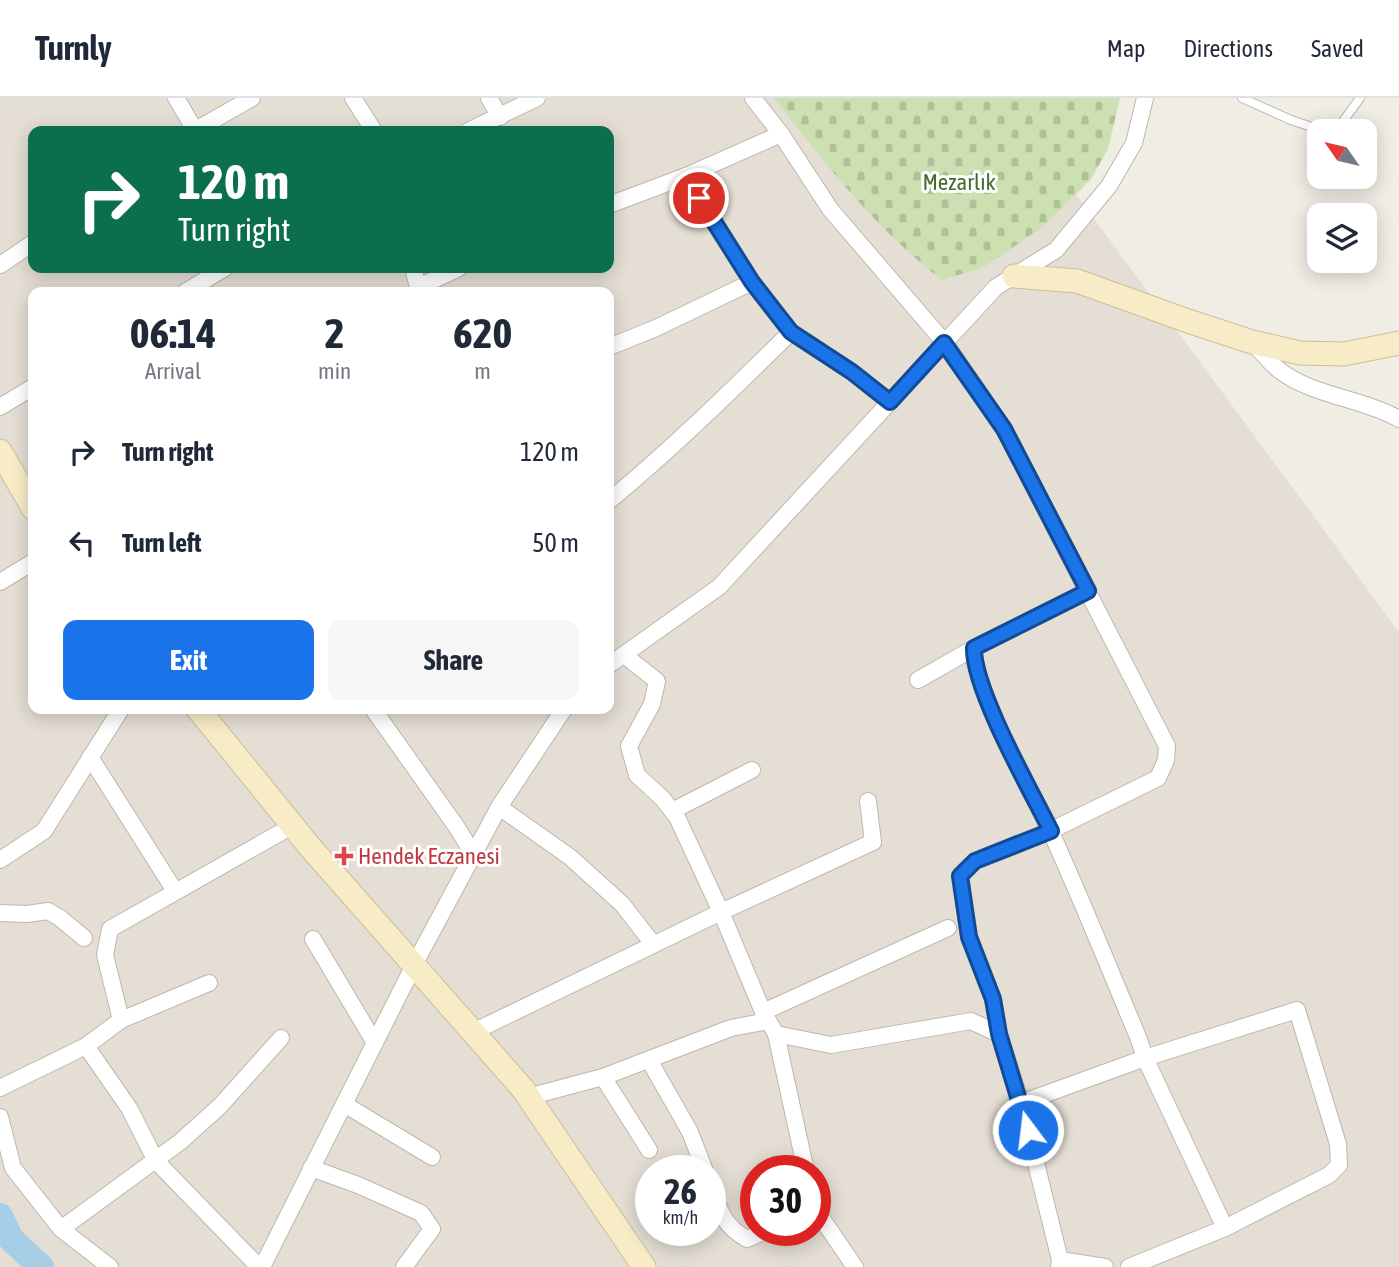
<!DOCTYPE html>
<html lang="en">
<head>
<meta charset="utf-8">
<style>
  body { margin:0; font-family:"Asap Condensed",sans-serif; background:#f6f6f7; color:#1f2937; height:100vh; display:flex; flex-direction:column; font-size:26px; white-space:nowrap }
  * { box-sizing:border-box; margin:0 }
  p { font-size:23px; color:#747a83 }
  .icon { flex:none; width:38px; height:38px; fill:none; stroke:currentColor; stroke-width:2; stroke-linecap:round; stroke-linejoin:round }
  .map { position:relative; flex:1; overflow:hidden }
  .details { position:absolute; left:28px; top:189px; width:586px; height:427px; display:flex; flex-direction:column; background:#fff; border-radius:14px; box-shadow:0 4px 18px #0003 }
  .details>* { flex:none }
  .guide { position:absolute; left:28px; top:28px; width:586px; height:147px; border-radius:14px; box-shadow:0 4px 18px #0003; background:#0b6e4f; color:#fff; overflow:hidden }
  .needle { width:46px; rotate:304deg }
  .buttons { position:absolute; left:1307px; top:21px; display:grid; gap:14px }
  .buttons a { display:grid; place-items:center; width:70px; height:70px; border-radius:14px; background:#fff; box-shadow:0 4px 18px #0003; font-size:35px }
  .speed { position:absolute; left:635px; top:1057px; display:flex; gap:14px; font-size:35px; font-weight:700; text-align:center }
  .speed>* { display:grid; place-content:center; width:91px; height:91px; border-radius:50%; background:#fff; box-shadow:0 4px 18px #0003; line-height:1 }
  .speed small { font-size:18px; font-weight:400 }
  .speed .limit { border:10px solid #d22; background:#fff; color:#111 }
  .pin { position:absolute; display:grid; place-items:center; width:60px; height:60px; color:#fff; margin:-30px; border:4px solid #fff; border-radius:50%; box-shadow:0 2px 7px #0007 }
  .me { position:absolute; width:77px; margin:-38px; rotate:345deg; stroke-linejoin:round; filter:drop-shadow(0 0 5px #0008) }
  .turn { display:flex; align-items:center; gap:24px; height:147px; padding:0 35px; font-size:32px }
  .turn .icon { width:91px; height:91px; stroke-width:2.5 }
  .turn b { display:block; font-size:49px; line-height:60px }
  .eta { display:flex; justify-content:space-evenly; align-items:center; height:119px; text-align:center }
  .eta b { font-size:42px; font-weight:700; line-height:49px }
  .action { display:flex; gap:14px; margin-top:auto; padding:14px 35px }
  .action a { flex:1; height:80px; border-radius:14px; background:#1a73e8; color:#fff; font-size:28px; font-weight:700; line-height:80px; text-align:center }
  .action a+a { background:#f6f6f7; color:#1f2937 }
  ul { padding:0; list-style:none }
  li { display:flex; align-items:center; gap:21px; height:91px; padding:0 35px }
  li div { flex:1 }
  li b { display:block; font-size:26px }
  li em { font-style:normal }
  header { display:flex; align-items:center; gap:42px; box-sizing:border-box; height:98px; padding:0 35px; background:#fff; border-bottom:2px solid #e0e1e3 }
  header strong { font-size:33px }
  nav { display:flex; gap:38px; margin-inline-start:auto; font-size:24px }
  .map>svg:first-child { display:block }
  .residential { fill:#e4ded4; fill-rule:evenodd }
  .cemetery { fill:url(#cemetery-stones) }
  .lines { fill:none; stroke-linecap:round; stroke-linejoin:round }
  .river { stroke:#a7cee7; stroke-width:26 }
  .lane-casing { stroke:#bdb7ac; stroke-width:10 }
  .street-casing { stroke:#bdb7ac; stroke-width:18 }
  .secondary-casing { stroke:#cbbe99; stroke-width:25 }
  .lane { stroke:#fff; stroke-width:8 }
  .street { stroke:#fff; stroke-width:16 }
  .secondary { stroke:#f8ecc7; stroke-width:23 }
  .route-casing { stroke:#114b97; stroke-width:18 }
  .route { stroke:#1a73e8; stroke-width:12 }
  .health-dot { fill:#e0444e; stroke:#fff; stroke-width:2.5 }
  .labels { text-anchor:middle; stroke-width:6; stroke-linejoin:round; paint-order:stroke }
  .park-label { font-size:23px; fill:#476c30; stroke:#fff }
  .health-label { font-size:23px; fill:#be3a42; stroke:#fff; text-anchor:start }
</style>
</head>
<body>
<header>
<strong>Turnly</strong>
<nav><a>Map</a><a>Directions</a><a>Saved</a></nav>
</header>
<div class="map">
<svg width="1399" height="1169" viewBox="0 0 1399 1169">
  <defs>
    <pattern id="cemetery-stones" width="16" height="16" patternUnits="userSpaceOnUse" patternTransform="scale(1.75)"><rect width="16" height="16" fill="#cce0b2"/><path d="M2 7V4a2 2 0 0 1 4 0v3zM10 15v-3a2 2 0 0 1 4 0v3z" fill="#b0c19a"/></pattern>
  </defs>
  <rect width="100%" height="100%" fill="#f0ede5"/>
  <path class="residential" d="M0,0H1005L1399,534V1169H0ZM33,33H609V170H33ZM33,194H609V611H33ZM651,1073H710V1132H651ZM756,1073H816V1132H756Z"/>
  <path class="cemetery" d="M774,0H1120L1108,51L1091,81L1044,128L984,169L942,182C877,132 824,65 774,0Z"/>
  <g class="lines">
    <path class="river" d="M0,1118L11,1141L41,1169"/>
    <g class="lane-casing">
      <g id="lane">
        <path d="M1242,0L1291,22L1324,33"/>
        <path d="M1336,33L1360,0"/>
      </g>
    </g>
    <g class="street-casing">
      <g id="street">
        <path d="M176,0L195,32"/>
        <path d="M353,0L374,33"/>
        <path d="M489,0L500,19"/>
        <path d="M194,33L252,0"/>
        <path d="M468,33L537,0"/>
        <path d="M781,36L830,111L945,245L1004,331L1167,648L1166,662L1158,680L1050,733L975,763L960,777L969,839L993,901L999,936L1021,1005L1060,1162L1059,1169"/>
        <path d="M686,78L752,184L791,234L852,274L890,304"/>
        <path d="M609,107L686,78L781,36L753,0"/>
        <path d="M0,167L33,145"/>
        <path d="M413,170L419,193"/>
        <path d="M185,194L225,170"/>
        <path d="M417,194L427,185L459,170"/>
        <path d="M1252,244C1261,253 1269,264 1279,272C1312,298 1362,300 1399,321"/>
        <path d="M609,249L656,230L752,184"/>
        <path d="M0,309L33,289"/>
        <path d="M609,403C673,350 732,292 791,234"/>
        <path d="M0,484L33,464"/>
        <path d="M624,557L657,583L652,606L629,648L637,677L662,700L677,719L721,814L873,744L868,703"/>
        <path d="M609,567L719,489L996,189L1056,152L1109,88L1134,45L1145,0"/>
        <path d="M918,582L974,550"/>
        <path d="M373,611L456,728L474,757"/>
        <path d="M90,659L175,793"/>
        <path d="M499,709L570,759L622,806L653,846"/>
        <path d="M672,713L752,672"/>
        <path d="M0,762L44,733L121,611"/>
        <path d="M0,815L27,816L48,813L60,820L84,840"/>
        <path d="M313,841L375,945"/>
        <path d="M1297,912L1338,1046L1339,1067L1329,1077L1225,1130L1145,960Z"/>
        <path d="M763,914L948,830"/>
        <path d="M121,922L209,885"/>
        <path d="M473,934L721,814L763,914L776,936L806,1073"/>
        <path d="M776,936L831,947L971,923L999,936"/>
        <path d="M86,948L129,1010L156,1063L259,1169"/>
        <path d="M649,962L690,1034L705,1073"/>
        <path d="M603,979L649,1052"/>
        <path d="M0,990L86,948L121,922L105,857L110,831L292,728"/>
        <path d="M528,999L603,979L731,930L768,923"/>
        <path d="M1021,1005L1145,960L1138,939C1109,870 1081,800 1050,732C1030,690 973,592 974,550L1088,493"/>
        <path d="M344,1006L432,1059"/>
        <path d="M0,1019L13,1070L61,1131L180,1044L220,1008L281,940"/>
        <path d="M311,1070L358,1087L421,1115L432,1131L404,1169"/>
        <path d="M710,1088C720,1112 723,1128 747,1141L768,1132"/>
        <path d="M816,1112L855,1169"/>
        <path d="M61,1131L110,1169"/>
        <path d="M1060,1162L1105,1169"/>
        <path d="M262,1169L414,867L499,709L564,611"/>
        <path d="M1129,1169L1225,1130"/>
      </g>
    </g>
    <g class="secondary-casing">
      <g id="secondary">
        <path d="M1014,178L1077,183L1188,223L1252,244L1300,255L1344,256L1399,245"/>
        <path d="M0,353L33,410"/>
        <path d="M198,611L310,749L523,991L644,1169"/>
      </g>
    </g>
    <use href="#lane" class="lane"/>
    <use href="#street" class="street"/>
    <use href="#secondary" class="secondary"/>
  </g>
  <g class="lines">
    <g class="route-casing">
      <path id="route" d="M699,100L752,184L791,234L852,274L890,304L944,245L1004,331L1088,493L974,550C973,591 1031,693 1051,733L975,763L960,778L969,839L993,901L999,936L1028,1032"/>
    </g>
    <use href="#route" class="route"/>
  </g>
  <path class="health-dot" d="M340.5 747.5h7v7h7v7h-7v7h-7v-7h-7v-7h7z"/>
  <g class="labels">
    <g class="park-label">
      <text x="959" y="92">Mezarlık</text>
    </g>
    <g class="health-label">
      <text x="358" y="766">Hendek Eczanesi</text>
    </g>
  </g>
</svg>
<div class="buttons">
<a><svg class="needle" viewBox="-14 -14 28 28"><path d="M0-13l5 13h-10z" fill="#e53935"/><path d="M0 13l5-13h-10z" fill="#747a83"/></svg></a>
<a><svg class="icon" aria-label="layers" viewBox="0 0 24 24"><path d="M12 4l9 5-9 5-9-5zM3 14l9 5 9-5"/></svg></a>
</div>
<div class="speed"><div>26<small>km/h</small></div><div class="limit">30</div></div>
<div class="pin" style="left:699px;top:100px;background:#d93025"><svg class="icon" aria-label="arrive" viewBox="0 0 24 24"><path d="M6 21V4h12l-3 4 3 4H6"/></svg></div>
<svg class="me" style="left:1028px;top:1032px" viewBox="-20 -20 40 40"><circle r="17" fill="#1a73e8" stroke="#fff" stroke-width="3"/><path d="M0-11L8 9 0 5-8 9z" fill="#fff"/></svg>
<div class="guide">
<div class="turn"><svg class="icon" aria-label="right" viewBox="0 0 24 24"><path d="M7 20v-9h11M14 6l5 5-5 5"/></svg><div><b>120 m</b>Turn right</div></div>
</div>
<section class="details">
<div class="eta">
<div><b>06:14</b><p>Arrival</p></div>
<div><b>2</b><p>min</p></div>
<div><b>620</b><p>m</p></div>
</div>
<ul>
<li><svg class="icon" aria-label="right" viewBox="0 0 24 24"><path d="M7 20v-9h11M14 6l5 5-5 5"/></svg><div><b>Turn right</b></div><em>120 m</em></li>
<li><svg class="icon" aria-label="left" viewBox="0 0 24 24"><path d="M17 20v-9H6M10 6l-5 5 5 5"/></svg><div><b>Turn left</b></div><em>50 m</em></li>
</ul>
<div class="action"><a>Exit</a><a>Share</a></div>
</section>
</div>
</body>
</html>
